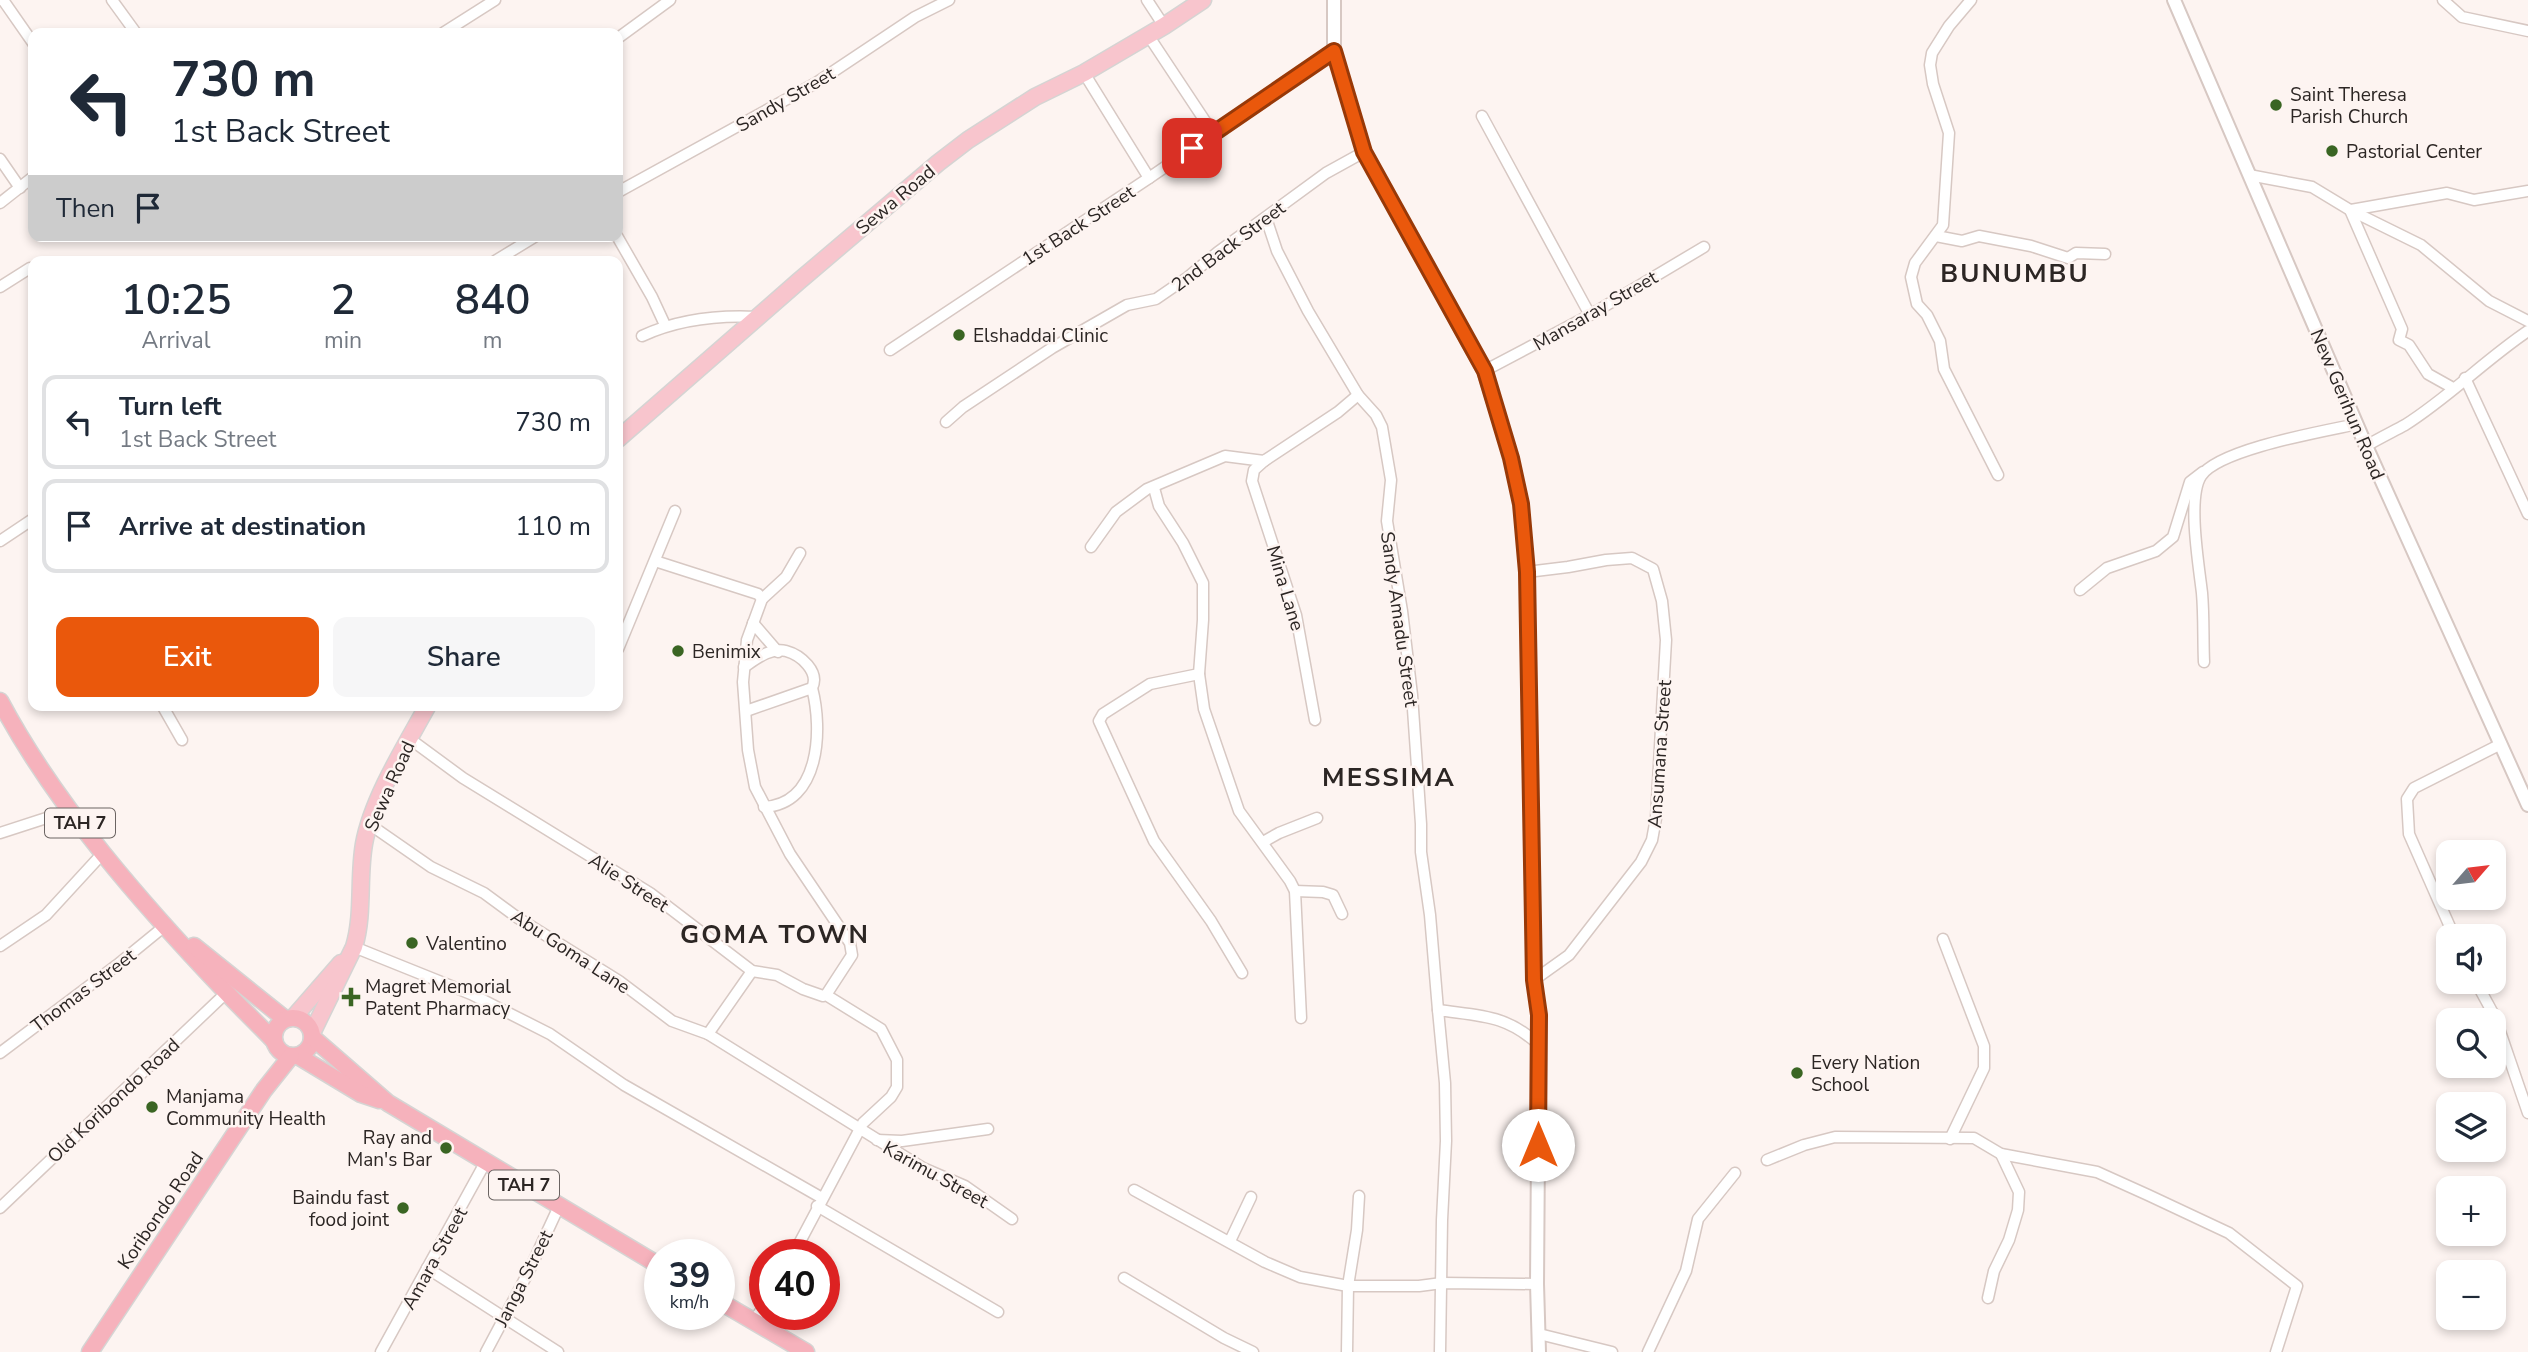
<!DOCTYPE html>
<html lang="en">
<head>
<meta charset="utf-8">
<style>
  body { margin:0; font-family:"Nunito Sans",sans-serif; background:#f6f6f7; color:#1f2937; height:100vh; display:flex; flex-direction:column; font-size:26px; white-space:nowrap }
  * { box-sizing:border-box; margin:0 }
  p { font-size:23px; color:#747a83 }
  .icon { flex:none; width:38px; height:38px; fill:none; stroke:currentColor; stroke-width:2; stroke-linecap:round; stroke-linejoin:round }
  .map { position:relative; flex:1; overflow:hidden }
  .side { position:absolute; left:28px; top:256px; width:595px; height:455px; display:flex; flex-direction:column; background:#fff; border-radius:14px; box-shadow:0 4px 10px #0003 }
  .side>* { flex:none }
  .hud { position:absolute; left:28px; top:28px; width:595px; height:214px; border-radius:14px; box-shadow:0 4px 10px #0003; background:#fff; color:#1f2937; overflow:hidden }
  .needle { width:46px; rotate:62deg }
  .buttons { position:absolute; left:2436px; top:840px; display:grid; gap:14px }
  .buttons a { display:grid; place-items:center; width:70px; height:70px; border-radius:14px; background:#fff; box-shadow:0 4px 10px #0003; font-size:35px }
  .speed { position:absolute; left:644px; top:1239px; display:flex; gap:14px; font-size:35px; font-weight:700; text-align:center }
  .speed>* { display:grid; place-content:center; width:91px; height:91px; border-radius:50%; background:#fff; box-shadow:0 4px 10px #0003; line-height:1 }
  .speed small { font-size:18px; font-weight:400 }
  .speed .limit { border:10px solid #d22; background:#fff; color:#111 }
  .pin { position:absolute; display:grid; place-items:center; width:60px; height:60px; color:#fff; margin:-30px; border-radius:14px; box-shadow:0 4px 10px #0006 }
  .me { position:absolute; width:77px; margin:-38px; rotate:0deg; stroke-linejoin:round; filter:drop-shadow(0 0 5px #0008) }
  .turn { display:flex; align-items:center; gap:24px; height:147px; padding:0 28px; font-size:32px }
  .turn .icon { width:91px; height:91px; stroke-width:2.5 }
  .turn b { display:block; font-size:49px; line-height:60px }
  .then { display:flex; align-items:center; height:66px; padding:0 28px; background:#0003; gap:14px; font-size:26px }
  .eta { display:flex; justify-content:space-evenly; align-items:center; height:119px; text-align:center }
  .eta b { font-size:42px; font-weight:600; line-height:49px }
  .primary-button { display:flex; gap:14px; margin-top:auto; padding:14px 28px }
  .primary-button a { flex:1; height:80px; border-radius:14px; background:#ea580c; color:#fff; font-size:28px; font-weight:600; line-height:80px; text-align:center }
  .primary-button a+a { background:#f6f6f7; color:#1f2937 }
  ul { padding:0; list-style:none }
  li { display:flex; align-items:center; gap:21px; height:94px; margin:0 14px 10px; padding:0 14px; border:4px solid #e0e1e3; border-radius:14px }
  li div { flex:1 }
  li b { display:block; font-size:26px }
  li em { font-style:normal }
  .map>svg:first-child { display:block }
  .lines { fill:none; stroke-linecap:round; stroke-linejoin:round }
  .minor-casing { stroke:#d7c8c3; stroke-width:13 }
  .tertiary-casing { stroke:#d7c8c3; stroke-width:16 }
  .primary-casing { stroke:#d5d4d3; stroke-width:19 }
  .trunk-casing { stroke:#d5d4d3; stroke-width:19 }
  .minor { stroke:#fff; stroke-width:10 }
  .tertiary { stroke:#fff; stroke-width:12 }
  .primary { stroke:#f8c5cd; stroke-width:16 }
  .trunk { stroke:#f6b2bc; stroke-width:16 }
  .route-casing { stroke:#983908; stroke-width:18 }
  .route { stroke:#ea580c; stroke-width:12 }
  .poi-dot { fill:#3a6523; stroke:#fdf4f1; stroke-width:2.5 }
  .labels { text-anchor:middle; stroke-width:5; stroke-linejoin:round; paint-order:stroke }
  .shield { fill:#fdf4f1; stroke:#6b6462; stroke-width:2 }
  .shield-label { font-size:18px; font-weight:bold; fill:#2c2624 }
  .poi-label { font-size:19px; fill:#2c2624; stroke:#fdf4f1; text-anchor:start }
  .street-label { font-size:19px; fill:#2c2624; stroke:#fdf4f1 }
  .district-label { font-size:26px; font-weight:bold; letter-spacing:2px; fill:#2c2624; stroke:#fdf4f1 }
</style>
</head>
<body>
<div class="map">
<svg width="2528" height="1352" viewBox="0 0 2528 1352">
  <rect width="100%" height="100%" fill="#fdf4f1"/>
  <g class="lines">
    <g class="minor-casing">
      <g id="minor">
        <path d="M3,0L33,43"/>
        <path d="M112,0L136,33"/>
        <path d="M1147,0L1164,26"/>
        <path d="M1971,0L1949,26L1932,53L1930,65L1933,84L1949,133L1943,225L1915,263L1911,277L1917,304L1927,315L1940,341L1944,369L1998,475"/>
        <path d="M2443,0L2462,17L2528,31"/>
        <path d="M443,33L495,0"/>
        <path d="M1148,35L1213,133"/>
        <path d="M618,38L670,0"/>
        <path d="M1084,73L1149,178"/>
        <path d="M1482,116L1590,315"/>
        <path d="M0,159L20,188"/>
        <path d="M2249,175L2312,187L2350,210L2421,245L2489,301L2528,321"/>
        <path d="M618,192L816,83L915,17L949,0"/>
        <path d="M0,203L33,177"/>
        <path d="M2350,210L2402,329L2399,340L2409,345L2428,374L2453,388"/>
        <path d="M2351,210L2447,193L2474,200L2528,191"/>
        <path d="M1266,218L1277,251L1308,311L1358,395L1376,415L1382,427L1391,480L1387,521L1402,611L1412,695L1421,824V852L1430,915L1438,1010"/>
        <path d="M617,236L652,297L665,325"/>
        <path d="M1936,236L1962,241L1979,236L2031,246L2068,258L2076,253L2105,254"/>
        <path d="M495,261L536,236"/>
        <path d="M0,287L30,268"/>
        <path d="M642,336C679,319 717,315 757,317"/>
        <path d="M890,350L1149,178L1334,51"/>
        <path d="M1484,371L1590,315L1704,247"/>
        <path d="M2465,378L2528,514"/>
        <path d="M946,422L963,407L1052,348L1127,305L1156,299L1188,277L1218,252L1326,173L1364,152"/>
        <path d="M2366,446C2378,439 2392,432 2405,425C2448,398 2485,360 2528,331"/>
        <path d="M1264,461L1254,470L1252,481L1296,615L1315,720"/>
        <path d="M1154,488L1159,506L1183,543L1203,583V620L1199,674L1204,709L1239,811L1290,881L1295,891L1301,1018"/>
        <path d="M0,541L33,519"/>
        <path d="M1091,547L1116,512L1147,489L1225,456L1264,461L1338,412L1358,395"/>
        <path d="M655,561L758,594L762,599L747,640L743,682L748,750L755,787L790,854L850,943L852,955L826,995"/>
        <path d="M1527,572L1568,567L1606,560L1632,558L1653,569L1662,601L1666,640L1656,818L1652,840L1641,862L1569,955L1534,980"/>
        <path d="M2080,590L2107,568L2156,551L2173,537L2190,482L2203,472"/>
        <path d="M762,599L786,577L800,553"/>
        <path d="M753,623L778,652"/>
        <path d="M618,649L675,511"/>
        <path d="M2204,662C2203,639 2204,616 2202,593C2199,566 2187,498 2201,476C2219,449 2325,431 2357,424"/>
        <path d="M744,667C756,659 771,647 786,651C801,655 820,672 812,688L746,711"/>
        <path d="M1199,674L1150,684L1103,714L1099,721L1154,841L1211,921L1242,973"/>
        <path d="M162,705L182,740"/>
        <path d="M410,739L463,778L650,893L752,971L777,975L803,989L823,996L826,995L881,1029L897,1060V1087L891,1097L863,1123L793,1255"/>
        <path d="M764,807C820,804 823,730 812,688"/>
        <path d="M369,824L431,867L484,893L518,918L619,981L672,1021L708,1034L752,971"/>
        <path d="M0,833L71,810"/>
        <path d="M1263,842L1279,833L1317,818"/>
        <path d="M1295,891L1323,892L1333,895L1342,914"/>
        <path d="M2454,936L2409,834L2407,799L2414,788L2501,744"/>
        <path d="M1943,939L1984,1046V1068L1950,1139"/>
        <path d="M0,946L46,915L103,853"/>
        <path d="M354,947L471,994L550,1034L624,1085L822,1198"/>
        <path d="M2476,982L2495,1017L2528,1113"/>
        <path d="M708,1034L923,1168L965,1186L1012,1219"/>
        <path d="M0,1053L117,965L166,925"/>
        <path d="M877,1140L902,1141L988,1129"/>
        <path d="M1767,1160L1804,1145L1835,1137L1974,1138L2001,1154L2097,1172L2148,1195L2229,1233L2297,1286L2276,1352"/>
        <path d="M1134,1190L1265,1262L1300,1277L1348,1286H1419L1442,1283L1537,1284"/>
        <path d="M817,1206L998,1312"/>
        <path d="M0,1208L226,993"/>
        <path d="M1230,1241L1251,1197"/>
        <path d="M427,1268L558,1352"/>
        <path d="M1124,1278L1224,1338L1253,1352"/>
        <path d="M1988,1298L1994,1271L2009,1240L2018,1210L2019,1192L2001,1154"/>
        <path d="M754,1320L765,1305"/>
        <path d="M1539,1334L1612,1352"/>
        <path d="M381,1352L485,1163"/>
        <path d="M486,1352L529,1271L560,1204"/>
        <path d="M1347,1352L1348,1286L1357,1230L1359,1196"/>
        <path d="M1440,1352L1442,1220L1446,1141L1445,1083L1438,1010C1479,1016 1506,1014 1539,1045"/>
        <path d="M1648,1352L1686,1271L1698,1219L1735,1173"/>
      </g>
    </g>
    <g class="tertiary-casing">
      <g id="tertiary">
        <path d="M1334,0V51L1364,152L1484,371L1511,458L1521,504L1527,572L1534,980L1539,1015L1537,1284L1539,1352"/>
        <path d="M2174,0L2366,446L2528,805"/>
      </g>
    </g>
    <g class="primary-casing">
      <g id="primary">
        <path d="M618,439L799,281L938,163L968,140L1035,97L1084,73L1164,26L1203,0"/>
        <path d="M294,1017L341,963"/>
        <path d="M312,1033L354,947C364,914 358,878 364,844C372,799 406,745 428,705"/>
      </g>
    </g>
    <g class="trunk-casing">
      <g id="trunk">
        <path d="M0,701C55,805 144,906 225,991C241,1008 258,1024 274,1041"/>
        <path d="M194,946L285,1019"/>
        <circle cx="293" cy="1037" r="19"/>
        <path d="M312,1037L388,1103L660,1266"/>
        <path d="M298,1056L361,1094L379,1100"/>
        <path d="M719,1301L806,1352"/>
        <path d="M90,1352L264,1090L291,1056"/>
      </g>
    </g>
    <use href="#minor" class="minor"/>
    <use href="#tertiary" class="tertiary"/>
    <use href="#primary" class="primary"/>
    <use href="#trunk" class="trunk"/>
  </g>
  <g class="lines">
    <g class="route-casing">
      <path id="route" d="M1192,148L1334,51L1364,152L1485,371L1511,458L1521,504L1527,572L1534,980L1539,1015L1538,1145"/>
    </g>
    <use href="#route" class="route"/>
  </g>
  <g class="poi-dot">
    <circle cx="2276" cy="105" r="7"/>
    <circle cx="2332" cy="151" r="7"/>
    <circle cx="959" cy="335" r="7"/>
    <circle cx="678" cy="651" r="7"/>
    <circle cx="412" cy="943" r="7"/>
    <path d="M347.5 986.5h7v7h7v7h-7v7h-7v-7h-7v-7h7z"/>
    <circle cx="1797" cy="1073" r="7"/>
    <circle cx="152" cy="1107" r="7"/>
    <circle cx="446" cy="1148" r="7"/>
    <circle cx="403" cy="1208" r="7"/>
  </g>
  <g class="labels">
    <g class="shield">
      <rect x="45" y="808.5" width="70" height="29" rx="5"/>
      <rect x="489" y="1170.5" width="70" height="29" rx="5"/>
    </g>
    <g class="shield-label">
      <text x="80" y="829">TAH 7</text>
      <text x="524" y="1191">TAH 7</text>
    </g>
    <g class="poi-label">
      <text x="2290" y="101">Saint Theresa<tspan x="2290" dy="22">Parish Church</tspan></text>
      <text x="2346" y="158">Pastorial Center</text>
      <text x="973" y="342">Elshaddai Clinic</text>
      <text x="692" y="658">Benimix</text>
      <text x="426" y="950">Valentino</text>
      <text x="365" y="993">Magret Memorial<tspan x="365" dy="22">Patent Pharmacy</tspan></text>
      <text x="1811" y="1069">Every Nation<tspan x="1811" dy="22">School</tspan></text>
      <text x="166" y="1103">Manjama<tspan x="166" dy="22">Community Health</tspan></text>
      <text x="432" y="1144" text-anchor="end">Ray and<tspan x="432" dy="22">Man's Bar</tspan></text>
      <text x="389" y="1204" text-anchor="end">Baindu fast<tspan x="389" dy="22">food joint</tspan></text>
    </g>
    <g class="street-label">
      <text transform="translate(785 99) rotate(-30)" y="7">Sandy Street</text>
      <text transform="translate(895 199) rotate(-40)" y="7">Sewa Road</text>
      <text transform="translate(1078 225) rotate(-33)" y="7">1st Back Street</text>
      <text transform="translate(1228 246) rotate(-37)" y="7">2nd Back Street</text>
      <text transform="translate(1595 310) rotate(-30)" y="7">Mansaray Street</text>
      <text transform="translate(2348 404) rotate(67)" y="7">New Gerihun Road</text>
      <text transform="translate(1286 588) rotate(73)" y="7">Mina Lane</text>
      <text transform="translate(1400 619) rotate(82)" y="7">Sandy Amadu Street</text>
      <text transform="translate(1659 754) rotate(-86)" y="7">Ansumana Street</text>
      <text transform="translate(389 786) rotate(-66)" y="7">Sewa Road</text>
      <text transform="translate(629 882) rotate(33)" y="7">Alie Street</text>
      <text transform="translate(571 951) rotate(33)" y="7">Abu Goma Lane</text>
      <text transform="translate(83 990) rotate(-37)" y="7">Thomas Street</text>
      <text transform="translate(113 1100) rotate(-43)" y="7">Old Koribondo Road</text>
      <text transform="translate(936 1174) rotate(29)" y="7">Karimu Street</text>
      <text transform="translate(160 1210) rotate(-56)" y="7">Koribondo Road</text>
      <text transform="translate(434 1258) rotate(-61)" y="7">Amara Street</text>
      <text transform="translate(523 1278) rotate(-63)" y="7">Janga Street</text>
    </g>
    <g class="district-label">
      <text x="2015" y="282">BUNUMBU</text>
      <text x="1389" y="786">MESSIMA</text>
      <text x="775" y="943">GOMA TOWN</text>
    </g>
  </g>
</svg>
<div class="buttons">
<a><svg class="needle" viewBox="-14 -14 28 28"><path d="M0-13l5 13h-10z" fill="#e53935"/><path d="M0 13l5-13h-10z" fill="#747a83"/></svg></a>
<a><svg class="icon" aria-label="sound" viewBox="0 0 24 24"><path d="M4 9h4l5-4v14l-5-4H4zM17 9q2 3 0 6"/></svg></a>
<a><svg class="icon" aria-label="search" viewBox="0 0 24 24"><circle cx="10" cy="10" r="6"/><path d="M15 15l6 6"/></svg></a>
<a><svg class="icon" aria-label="layers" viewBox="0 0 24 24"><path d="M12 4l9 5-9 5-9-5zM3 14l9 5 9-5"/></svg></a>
<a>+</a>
<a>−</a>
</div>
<div class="speed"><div>39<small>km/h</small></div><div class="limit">40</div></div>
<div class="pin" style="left:1192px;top:148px;background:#d93025"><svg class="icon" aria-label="arrive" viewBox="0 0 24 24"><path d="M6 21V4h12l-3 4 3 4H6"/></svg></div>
<svg class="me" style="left:1538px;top:1145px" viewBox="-20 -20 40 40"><circle r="19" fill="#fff"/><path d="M0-13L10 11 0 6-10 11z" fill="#ea580c"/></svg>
<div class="hud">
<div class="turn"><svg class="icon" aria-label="left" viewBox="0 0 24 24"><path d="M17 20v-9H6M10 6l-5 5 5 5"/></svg><div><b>730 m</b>1st Back Street</div></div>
<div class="then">Then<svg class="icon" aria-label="arrive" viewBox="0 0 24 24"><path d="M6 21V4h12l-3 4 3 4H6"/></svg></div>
</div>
<section class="side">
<div class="eta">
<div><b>10:25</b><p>Arrival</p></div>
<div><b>2</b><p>min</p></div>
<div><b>840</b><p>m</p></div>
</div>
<ul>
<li><svg class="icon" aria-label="left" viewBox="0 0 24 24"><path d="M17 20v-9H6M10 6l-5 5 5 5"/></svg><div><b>Turn left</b><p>1st Back Street</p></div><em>730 m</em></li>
<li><svg class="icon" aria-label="arrive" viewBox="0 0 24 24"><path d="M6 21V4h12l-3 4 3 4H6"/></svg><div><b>Arrive at destination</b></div><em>110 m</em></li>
</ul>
<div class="primary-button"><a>Exit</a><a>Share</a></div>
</section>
</div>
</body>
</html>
